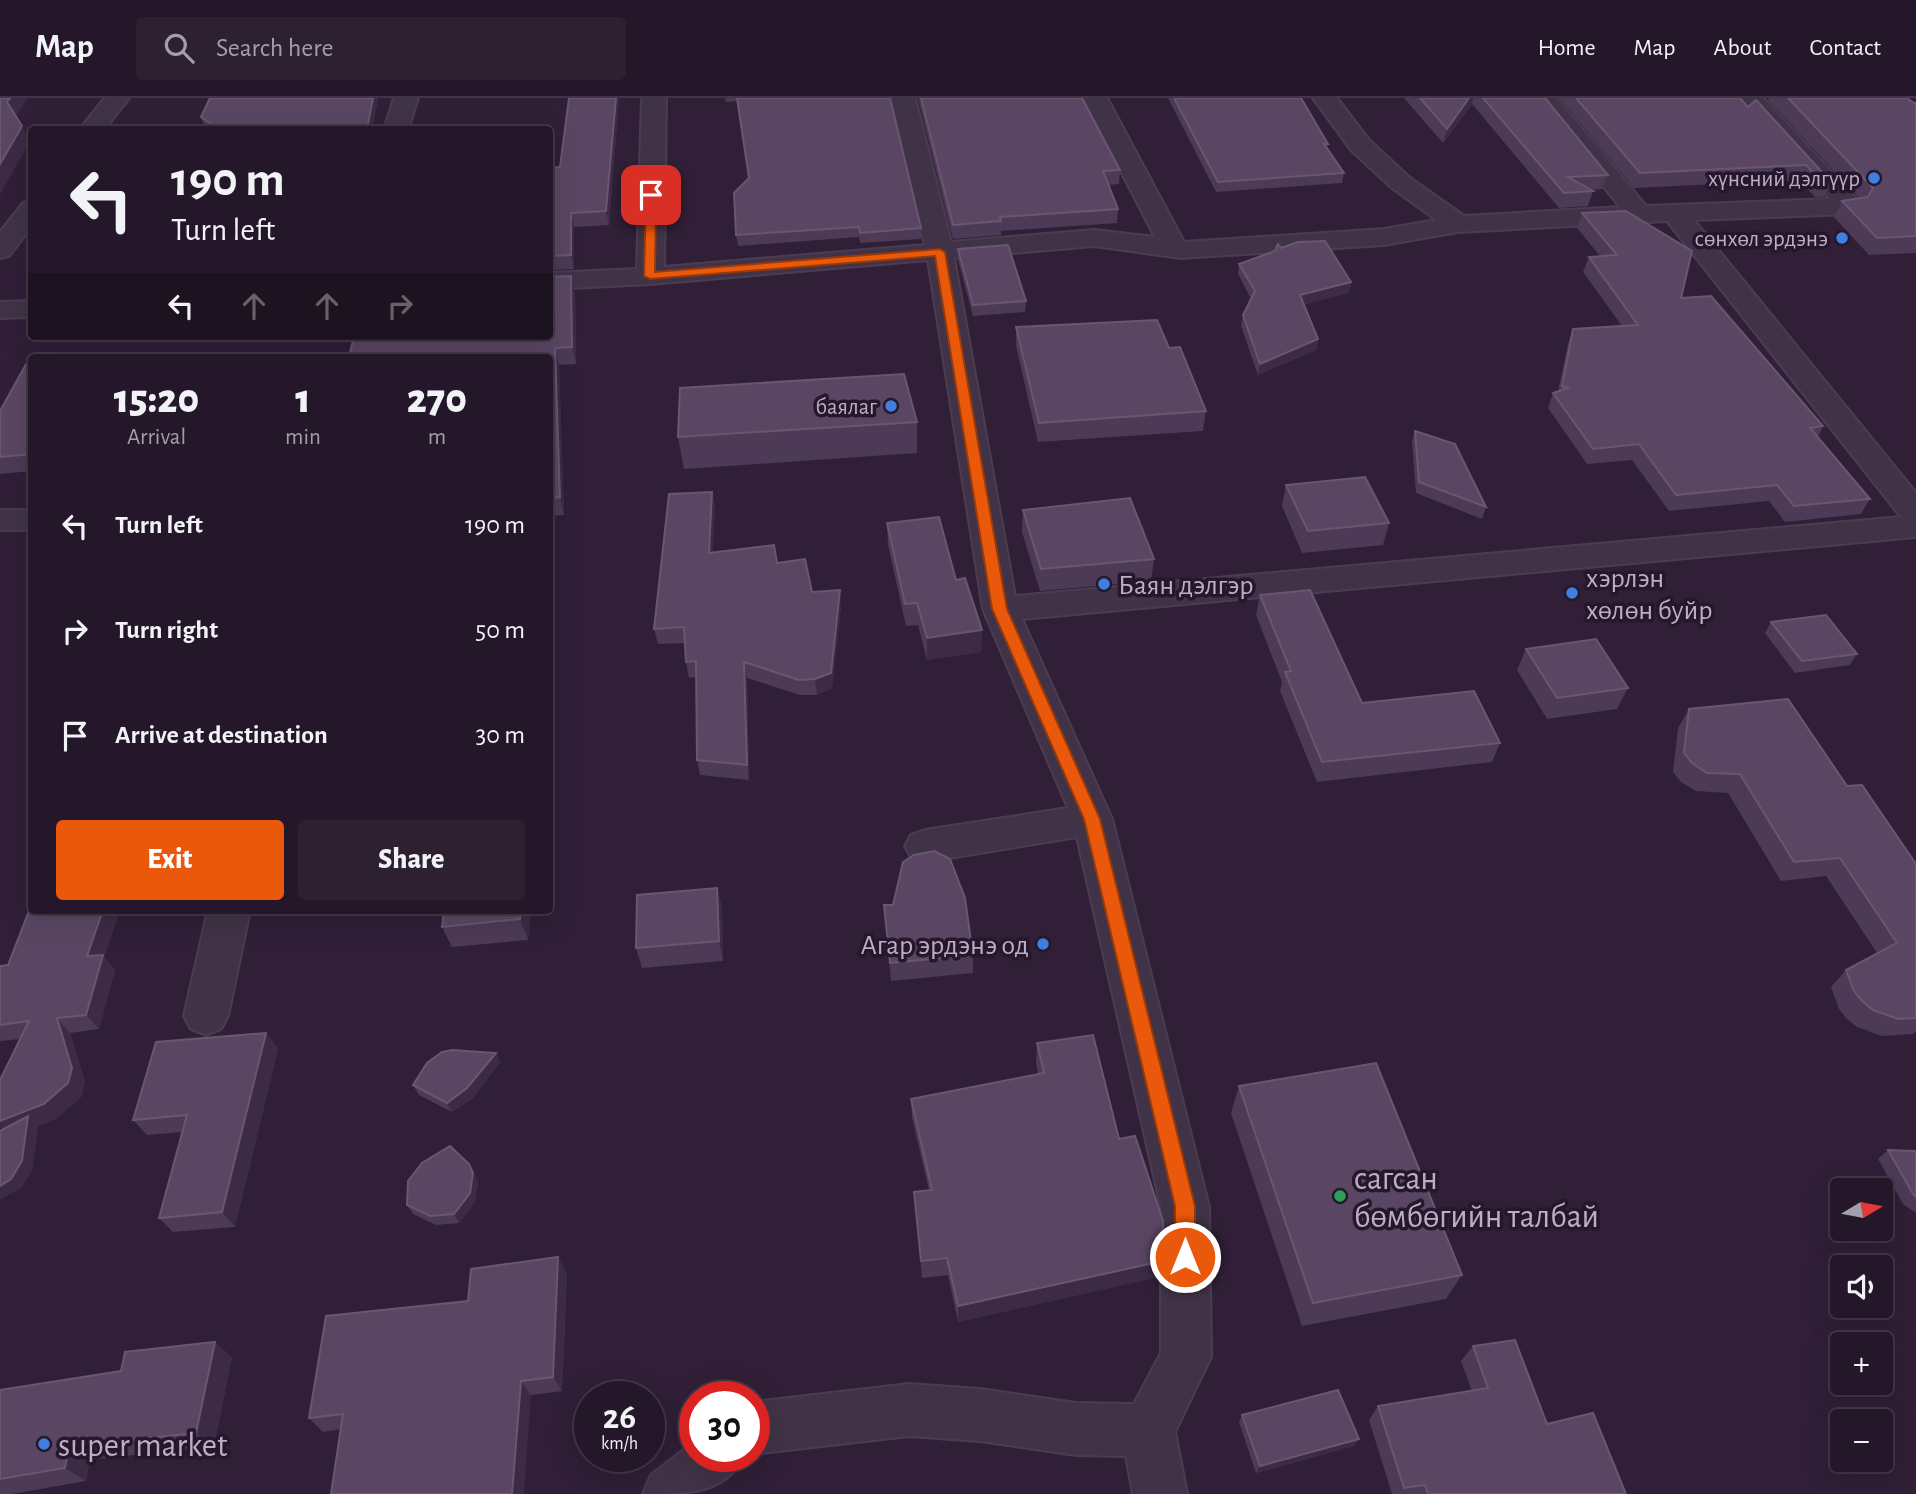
<!DOCTYPE html>
<html lang="en">
<head>
<meta charset="utf-8">
<style>
  body { margin:0; font-family:"Alegreya Sans",sans-serif; background:#2c2031; color:#f1f3f6; height:100vh; display:flex; flex-direction:column; font-size:26px; white-space:nowrap }
  * { box-sizing:border-box; margin:0 }
  p { font-size:23px; color:#a39fa8 }
  .icon { flex:none; width:38px; height:38px; fill:none; stroke:currentColor; stroke-width:2; stroke-linecap:round; stroke-linejoin:round }
  .map { position:relative; flex:1; overflow:hidden }
  .details { position:absolute; left:28px; top:256px; width:525px; height:560px; display:flex; flex-direction:column; background:#241729; border-radius:7px; box-shadow:0 7px 28px #0002,0 0 0 2px #413646 }
  .details>* { flex:none }
  .hud { position:absolute; left:28px; top:28px; width:525px; height:214px; border-radius:7px; box-shadow:0 7px 28px #0002,0 0 0 2px #413646; background:#241729; color:#f1f3f6; overflow:hidden }
  .needle { width:46px; rotate:80deg }
  .fabs { position:absolute; left:1830px; top:1080px; display:grid; gap:14px }
  .fabs a { display:grid; place-items:center; width:63px; height:63px; border-radius:7px; background:#241729; box-shadow:0 7px 28px #0002,0 0 0 2px #413646; font-size:35px }
  .speed { position:absolute; left:574px; top:1283px; display:flex; gap:14px; font-size:35px; font-weight:700; text-align:center }
  .speed>* { display:grid; place-content:center; width:91px; height:91px; border-radius:50%; background:#241729; box-shadow:0 7px 28px #0002,0 0 0 2px #413646; line-height:1 }
  .speed small { font-size:18px; font-weight:400 }
  .speed .limit { border:10px solid #d22; background:#fff; color:#111 }
  .pin { position:absolute; display:grid; place-items:center; width:60px; height:60px; color:#fff; margin:-30px; border-radius:14px; box-shadow:0 4px 10px #0006 }
  .me { position:absolute; width:77px; margin:-38px; rotate:0deg; stroke-linejoin:round; filter:drop-shadow(0 0 5px #0008) }
  .turn { display:flex; align-items:center; gap:24px; height:147px; padding:0 28px; font-size:32px }
  .turn .icon { width:91px; height:91px; stroke-width:2.5 }
  .turn b { display:block; font-size:49px; line-height:60px }
  .lanes { display:flex; align-items:center; height:66px; padding:0 28px; background:#0003; justify-content:center; gap:35px; direction:ltr }
  .lanes .off { opacity:.35 }
  .eta { display:flex; justify-content:space-evenly; align-items:center; height:119px; text-align:center }
  .eta b { font-size:42px; font-weight:800; line-height:49px }
  .cta { display:flex; gap:14px; margin-top:auto; padding:14px 28px }
  .cta a { flex:1; height:80px; border-radius:7px; background:#ea580c; color:#fff; font-size:28px; font-weight:800; line-height:80px; text-align:center }
  .cta a+a { background:#2c2031; color:#f1f3f6 }
  ul { padding:0; list-style:none }
  li { display:flex; align-items:center; gap:21px; height:105px; padding:0 28px }
  li div { flex:1 }
  li b { display:block; font-size:26px }
  li em { font-style:normal }
  header { display:flex; align-items:center; gap:42px; box-sizing:border-box; height:98px; padding:0 35px; background:#241729; border-bottom:2px solid #413646 }
  header strong { font-size:33px }
  nav { display:flex; gap:38px; margin-inline-start:auto; font-size:24px }
  .search { width:490px; height:63px; background:#2c2031; display:flex; align-items:center; gap:18px; box-sizing:border-box; padding:0 24px; border-radius:7px; color:#a39fa8; font-size:26px }
  .map>svg:first-child { display:block }
  .lines { fill:none; stroke-linecap:round; stroke-linejoin:round }
  .minor-casing { stroke:#4b3c51; stroke-width:4 }
  .minor { fill:#413347; fill-rule:evenodd }
  .wall { fill:#4d3a56 }
  .shaded-wall { fill:#3d2a45 }
  .building { fill:#5a4662; stroke:#695671; stroke-width:2 }
  .route { fill:#ea580c; stroke:#983908; stroke-width:2 }
  .shop-dot { fill:#3f7fe0; stroke:#26182c; stroke-width:2.5 }
  .leisure-dot { fill:#2e9e5b; stroke:#26182c; stroke-width:2.5 }
  .labels { text-anchor:middle; stroke-width:7; stroke-linejoin:round; paint-order:stroke }
  .far-poi-label { font-size:23px; fill:#beadc4; stroke:#26182c; text-anchor:end }
  .poi-label { font-size:28px; fill:#beadc4; stroke:#26182c; text-anchor:start }
  .near-poi-label { font-size:33px; fill:#beadc4; stroke:#26182c; text-anchor:start }
</style>
</head>
<body>
<header>
<strong>Map</strong>
<div class="search"><svg class="icon" aria-label="search" viewBox="0 0 24 24"><circle cx="10" cy="10" r="6"/><path d="M15 15l6 6"/></svg>Search here</div>
<nav><a>Home</a><a>Map</a><a>About</a><a>Contact</a></nav>
</header>
<div class="map">
<svg width="1916" height="1396" viewBox="0 0 1916 1396">
  <rect width="100%" height="100%" fill="#301f37"/>
  <g class="lines">
    <g class="minor-casing">
      <g id="minor">
        <path d="M105,0H129L104,32H79Z"/>
        <path d="M394,0H418L408,32H384Z"/>
        <path d="M642,0H666L664,169L925,147L891,0H915L951,144L1094,132L1155,139L1083,0H1107L1184,144L1384,131L1436,122L1392,90L1351,52L1313,0H1337L1369,42L1410,80L1464,118L1620,109L1532,0H1556L1646,108L1830,101L1738,0H1763L1863,108L1859,113L1850,116L1694,122L1916,395V439L1022,521L1112,721L1209,1109L1211,1259L1175,1334L1187,1396H1133L1126,1358L1076,1357L980,1343L909,1338L754,1356V1304L909,1286L980,1291L1076,1305L1134,1306L1161,1255V1109L1077,739L925,764L911,759L905,748L911,737L925,732L1068,710L983,511L928,162L650,186L550,191V175L637,171ZM1667,123L1901,419L1015,498L954,160L1094,148L1181,160L1384,147L1458,134Z"/>
        <path d="M32,102V128L9,158L0,160V134L23,105Z"/>
        <path d="M32,203V219L0,220V204Z"/>
        <rect x="0" y="412" width="32" height="20"/>
        <path d="M208,812H250L228,918L221,931L206,937L191,931L184,918Z"/>
        <path d="M695,1343V1358H745C724,1396 689,1396 643,1396L651,1377Z"/>
      </g>
    </g>
    <use href="#minor" class="minor"/>
  </g>
  <g class="wall">
    <path d="M210,0H378L372,32H208L205,30L201,19Z"/>
    <path d="M569,0H619L609,127L574,129V171L553,172L550,170V70L560,69Z"/>
    <path d="M725,0H890L921,130V141L860,145L859,139L738,148L736,137L749,81L737,3L726,4Z"/>
    <path d="M918,0H1082L1120,72L1119,86L1108,87L1118,111L1117,125L1001,133V137L953,141Z"/>
    <path d="M1168,0H1301L1328,46L1327,51L1344,75L1342,85L1216,94Z"/>
    <path d="M1404,0H1545L1608,77L1602,91L1591,92L1593,93L1588,108L1559,110L1472,6L1443,45Z"/>
    <path d="M1559,0H1740L1748,9L1831,84L1824,99H1815L1799,82L1634,90Z"/>
    <path d="M1769,0H1907L1914,5H1916V155L1869,157L1834,119L1842,103L1859,100L1768,2Z"/>
    <path d="M1582,115L1681,200L1823,328L1818,339L1870,401L1861,416L1785,424L1769,403L1669,413L1632,362L1587,366L1548,310L1553,295L1558,293L1568,246L1573,231L1622,228L1583,174L1589,159L1600,158L1577,130Z"/>
    <path d="M1281,150L1351,184L1349,195L1304,206L1318,241L1316,252L1258,277L1241,228L1243,217L1251,201L1238,176L1239,166Z"/>
    <path d="M958,151L1026,203L1025,214L973,218L958,162Z"/>
    <path d="M575,195L576,266L559,267L564,417L550,418V259Z"/>
    <path d="M1016,229L1206,313L1203,333L1038,344L1016,248Z"/>
    <path d="M32,259V373L0,376V313Z"/>
    <path d="M917,324V355L684,371L678,339Z"/>
    <path d="M1415,333L1486,409L1482,421L1416,395L1412,344Z"/>
    <path d="M1286,387L1389,425L1383,447L1302,455L1282,408Z"/>
    <path d="M712,394L715,409L712,455L777,465L812,494L841,508L832,590L817,597H800L747,580L749,682L700,677L697,662L696,579L689,580L686,564L685,545L658,546L654,531Z"/>
    <path d="M1023,412L1154,461L1151,483L1040,493L1022,434Z"/>
    <path d="M887,425L956,482L982,532L981,554L927,562L918,527L906,528L888,447Z"/>
    <path d="M1260,497L1362,605L1500,645L1492,664L1317,684L1280,593L1282,584L1256,517Z"/>
    <path d="M1771,524L1857,556L1850,567L1795,575L1765,535Z"/>
    <path d="M1526,551L1628,590L1617,611L1547,621L1517,572Z"/>
    <path d="M1689,611L1847,688L1916,766V933L1913,936L1882,938L1857,929L1846,920L1839,911L1831,889L1846,872L1877,855L1826,778L1781,783L1728,695L1696,693L1681,684L1673,674L1678,630Z"/>
    <path d="M717,790L722,810L723,863L642,870L636,850Z"/>
    <path d="M884,807L973,857V875L891,883Z"/>
    <path d="M32,812H120L104,859L115,872L99,931L70,935L85,984L81,999L57,1020L38,1028L32,1072L21,1090L3,1032L21,941L0,943V868L8,867Z"/>
    <path d="M531,812L528,842L452,849L442,829Z"/>
    <path d="M266,935L278,951L235,1129L173,1134L159,1120L183,1034L147,1037L133,1022Z"/>
    <path d="M1037,945L1119,1041L1158,1179L958,1224L948,1177L922,1180L914,1094L929,1092L912,1020L911,1001L1038,976L1036,964Z"/>
    <path d="M496,955L500,964L473,1000L452,1014L419,997L413,987Z"/>
    <path d="M1239,988L1462,1177L1446,1201L1302,1228L1231,1015Z"/>
    <path d="M1888,1052L1916,1053V1115L1903,1106L1878,1061Z"/>
    <path d="M474,1075L478,1084L475,1104L459,1125L436,1127L413,1116L407,1107Z"/>
    <path d="M567,1175L562,1293L531,1297L341,1331L323,1334L309,1320L468,1203Z"/>
    <path d="M1473,1248L1547,1326L1626,1396H1392L1369,1322L1378,1308L1472,1293L1461,1263Z"/>
    <path d="M232,1259L214,1348L90,1362L86,1383L12,1396H0V1292Z"/>
    <path d="M1242,1317L1354,1348L1256,1375L1239,1324Z"/>
  </g>
  <g class="shaded-wall">
    <path d="M10,0H28L15,19L7,4Z"/>
    <path d="M373,0H378L372,32H367Z"/>
    <path d="M616,0H619L609,127L606,113Z"/>
    <path d="M1469,0H1473L1472,6L1443,45L1447,31Z"/>
    <path d="M22,28L30,44L0,96V66Z"/>
    <path d="M571,115L574,129V171L571,157Z"/>
    <path d="M571,178L575,195L576,266L572,249Z"/>
    <path d="M1351,184L1349,195L1298,208L1300,197Z"/>
    <path d="M1318,241L1316,252L1258,277L1260,266Z"/>
    <path d="M555,250L559,267L564,417L560,399Z"/>
    <path d="M712,394L715,409L712,471L709,455Z"/>
    <path d="M840,492L841,508L832,590L817,597L815,581Z"/>
    <path d="M982,532L981,554L927,562V540Z"/>
    <path d="M744,564L747,580L749,682L747,667Z"/>
    <path d="M717,790L722,810L723,863L719,843Z"/>
    <path d="M103,812H120L104,859L115,872L99,931L86,917L87,858Z"/>
    <path d="M521,812H531L528,842L520,821Z"/>
    <path d="M57,920L70,935L85,984L81,999L57,1020L38,1028L32,1072L21,1090L0,1102V1088L10,1039L0,1029V1023Z"/>
    <path d="M266,935L278,951L235,1129L222,1114Z"/>
    <path d="M496,955L500,964L473,1000L452,1014L447,1005Z"/>
    <path d="M469,1066L478,1084L475,1104L459,1125L454,1116Z"/>
    <path d="M558,1159L567,1175L562,1293L553,1279Z"/>
    <path d="M1163,1163L1158,1179L958,1224V1208Z"/>
    <path d="M215,1244L232,1259L214,1348L196,1335Z"/>
    <path d="M521,1283L531,1297L524,1396H512Z"/>
    <path d="M1359,1341L1354,1348L1256,1375L1260,1368Z"/>
    <path d="M69,1348L90,1362L86,1383L65,1370Z"/>
  </g>
  <g class="building">
    <path d="M0,0H10L7,4L22,28L0,66Z"/>
    <path d="M210,0H373L367,31L365,32H220L201,19Z"/>
    <path d="M569,0H616L606,113L571,115V157L550,158V70L560,69Z"/>
    <path d="M737,0H890L921,130L860,135L859,129L736,137L734,95L749,80Z"/>
    <path d="M921,0H1082L1120,72L1103,73L1118,111L1000,119L1001,123L953,127Z"/>
    <path d="M1174,0H1301L1328,46H1324L1344,75L1218,84Z"/>
    <path d="M1420,0H1469L1447,31Z"/>
    <path d="M1483,0H1545L1608,77L1568,79L1593,93L1564,95Z"/>
    <path d="M1576,0H1740L1748,9L1756,2L1831,84H1822L1806,67L1640,75Z"/>
    <path d="M1788,0H1907L1914,5H1916V138L1877,140L1842,103L1868,99L1873,90Z"/>
    <path d="M1626,113L1692,153L1681,200L1711,198L1823,328L1810,330L1870,401L1794,408L1777,387L1676,397L1639,346L1593,351L1553,295L1568,290L1562,288L1573,231L1638,227L1589,159L1617,157L1582,115Z"/>
    <path d="M1325,143L1351,184L1300,197L1318,241L1260,266L1243,217L1255,193L1239,166L1275,153L1278,146L1281,150L1298,144Z"/>
    <path d="M1008,147L1026,203L973,207L958,151Z"/>
    <path d="M571,178L572,249L555,250L560,399L550,400V259H349L354,238H550V179Z"/>
    <path d="M1157,222L1169,250L1180,249L1206,313L1039,325L1016,229Z"/>
    <path d="M80,255L79,259H35Z"/>
    <path d="M30,259H32V356L0,359V313Z"/>
    <path d="M904,276L917,324L678,339L680,290Z"/>
    <path d="M1415,333L1455,346L1486,409L1419,384Z"/>
    <path d="M1365,379L1389,425L1308,433L1286,387Z"/>
    <path d="M712,394L709,455L774,447L777,465L805,461L812,494L840,492L831,575L815,581L799,582L744,564L747,667L697,662L696,563L686,564L684,529L654,531L669,396Z"/>
    <path d="M1130,400L1154,461L1041,471L1023,412Z"/>
    <path d="M939,419L956,482L965,480L982,532L927,540L917,505L905,506L887,425Z"/>
    <path d="M1310,492L1362,605L1474,593L1500,645L1322,664L1285,574L1291,573L1260,497Z"/>
    <path d="M1826,517L1857,556L1802,563L1771,524Z"/>
    <path d="M1596,541L1628,590L1557,600L1526,551Z"/>
    <path d="M1788,601L1847,688L1862,687L1916,766V920L1898,921L1873,912L1862,903L1854,893L1846,872L1897,845L1840,760L1794,764L1740,676L1707,675L1692,665L1684,655L1689,611Z"/>
    <path d="M934,753L950,761L965,800L973,857L890,865L884,807H893L903,764L914,757Z"/>
    <path d="M717,790L719,843L636,850L637,797Z"/>
    <path d="M32,805V812H103L87,858L103,857L86,917L57,920L72,970L68,985L44,1006L0,1023V982L29,923L0,927V868L8,867Z"/>
    <path d="M444,812H521L520,821L442,829Z"/>
    <path d="M266,935L222,1114L159,1120L187,1017L133,1022L156,944Z"/>
    <path d="M1093,937L1119,1041L1135,1038L1163,1123V1163L958,1208L947,1160L921,1163L914,1094L932,1092L911,1001L1044,975L1037,945Z"/>
    <path d="M452,952L496,955L467,990L447,1005L413,987L427,965L442,954Z"/>
    <path d="M1376,965L1462,1177L1313,1205L1239,988Z"/>
    <path d="M28,1018L22,1063L11,1081L0,1088V1033Z"/>
    <path d="M450,1048L469,1066L473,1075L470,1095L454,1116L430,1118L407,1107L408,1083L422,1065Z"/>
    <path d="M1888,1052L1916,1053V1099L1913,1096Z"/>
    <path d="M558,1159L553,1279L521,1283L512,1396H331L343,1316L309,1320L326,1218L468,1203L471,1171Z"/>
    <path d="M1515,1242L1547,1326L1593,1315L1626,1396H1428L1425,1387L1404,1390L1378,1308L1488,1290L1473,1248Z"/>
    <path d="M215,1244L196,1335L69,1348L65,1370L0,1381V1292L121,1273L125,1254Z"/>
    <path d="M1338,1292L1359,1341L1260,1368L1242,1317Z"/>
  </g>
  <path class="route" d="M651,94L656,97L655,174L940,151L945,154L1007,511L1100,721L1195,1108V1159L1192,1166L1185,1168L1178,1166L1175,1159V1108L1084,721L992,511L935,158L650,181L644,178L646,97Z"/>
  <g class="shop-dot">
    <circle cx="1874" cy="80" r="7"/>
    <circle cx="1842" cy="140" r="7"/>
    <circle cx="891" cy="308" r="7"/>
    <circle cx="1104" cy="486" r="7"/>
    <circle cx="1572" cy="495" r="7"/>
    <circle cx="1043" cy="846" r="7"/>
    <circle cx="44" cy="1346" r="7"/>
  </g>
  <circle class="leisure-dot" cx="1340" cy="1098" r="7"/>
  <g class="labels">
    <g class="far-poi-label">
      <text x="1860" y="88">хүнсний дэлгүүр</text>
      <text x="1828" y="148">сөнхөл эрдэнэ</text>
      <text x="877" y="316">баялаг</text>
    </g>
    <g class="poi-label">
      <text x="1586" y="489">хэрлэн<tspan x="1586" dy="32">хөлөн буйр</tspan></text>
      <text x="1118" y="496">Баян дэлгэр</text>
      <text x="1029" y="856" text-anchor="end">Агар эрдэнэ од</text>
    </g>
    <g class="near-poi-label">
      <text x="1354" y="1091">сагсан<tspan x="1354" dy="38">бөмбөгийн талбай</tspan></text>
      <text x="58" y="1358">super market</text>
    </g>
  </g>
</svg>
<div class="fabs">
<a><svg class="needle" viewBox="-14 -14 28 28"><path d="M0-13l5 13h-10z" fill="#e53935"/><path d="M0 13l5-13h-10z" fill="#a39fa8"/></svg></a>
<a><svg class="icon" aria-label="sound" viewBox="0 0 24 24"><path d="M4 9h4l5-4v14l-5-4H4zM17 9q2 3 0 6"/></svg></a>
<a>+</a>
<a>−</a>
</div>
<div class="speed"><div>26<small>km/h</small></div><div class="limit">30</div></div>
<div class="pin" style="left:651px;top:97px;background:#d93025"><svg class="icon" aria-label="arrive" viewBox="0 0 24 24"><path d="M6 21V4h12l-3 4 3 4H6"/></svg></div>
<svg class="me" style="left:1185px;top:1159px" viewBox="-20 -20 40 40"><circle r="17" fill="#ea580c" stroke="#fff" stroke-width="3"/><path d="M0-11L8 9 0 5-8 9z" fill="#fff"/></svg>
<div class="hud">
<div class="turn"><svg class="icon" aria-label="left" viewBox="0 0 24 24"><path d="M17 20v-9H6M10 6l-5 5 5 5"/></svg><div><b>190 m</b>Turn left</div></div>
<div class="lanes"><svg class="icon" aria-label="left" viewBox="0 0 24 24"><path d="M17 20v-9H6M10 6l-5 5 5 5"/></svg><svg class="icon off" aria-label="ahead" viewBox="0 0 24 24"><path d="M12 20V5M6 11l6-6 6 6"/></svg><svg class="icon off" aria-label="ahead" viewBox="0 0 24 24"><path d="M12 20V5M6 11l6-6 6 6"/></svg><svg class="icon off" aria-label="right" viewBox="0 0 24 24"><path d="M7 20v-9h11M14 6l5 5-5 5"/></svg></div>
</div>
<section class="details">
<div class="eta">
<div><b>15:20</b><p>Arrival</p></div>
<div><b>1</b><p>min</p></div>
<div><b>270</b><p>m</p></div>
</div>
<ul>
<li><svg class="icon" aria-label="left" viewBox="0 0 24 24"><path d="M17 20v-9H6M10 6l-5 5 5 5"/></svg><div><b>Turn left</b></div><em>190 m</em></li>
<li><svg class="icon" aria-label="right" viewBox="0 0 24 24"><path d="M7 20v-9h11M14 6l5 5-5 5"/></svg><div><b>Turn right</b></div><em>50 m</em></li>
<li><svg class="icon" aria-label="arrive" viewBox="0 0 24 24"><path d="M6 21V4h12l-3 4 3 4H6"/></svg><div><b>Arrive at destination</b></div><em>30 m</em></li>
</ul>
<div class="cta"><a>Exit</a><a>Share</a></div>
</section>
</div>
</body>
</html>
